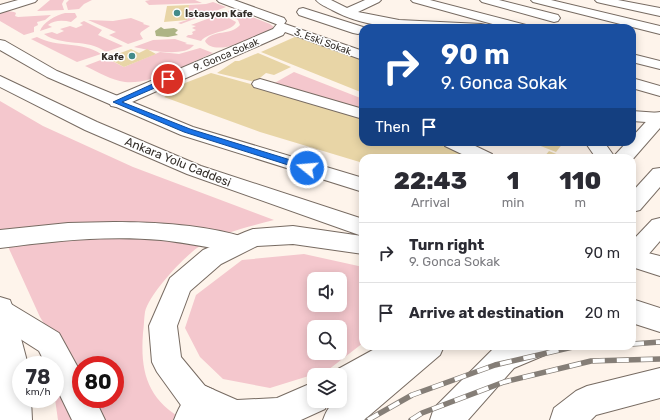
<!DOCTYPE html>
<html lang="en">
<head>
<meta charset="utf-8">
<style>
  body { margin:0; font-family:Rubik,sans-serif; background:#f7f7f7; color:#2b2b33; height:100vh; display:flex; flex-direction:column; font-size:15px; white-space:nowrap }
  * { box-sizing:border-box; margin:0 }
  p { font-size:13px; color:#7c7c81 }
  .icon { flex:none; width:22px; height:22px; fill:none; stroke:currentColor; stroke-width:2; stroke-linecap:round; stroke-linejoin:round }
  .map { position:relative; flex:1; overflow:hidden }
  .details { position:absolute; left:359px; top:154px; width:277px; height:196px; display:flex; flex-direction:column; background:#fff; border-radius:12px; box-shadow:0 2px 10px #0003 }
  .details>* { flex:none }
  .top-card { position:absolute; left:359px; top:24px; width:277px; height:122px; border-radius:12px; box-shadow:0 2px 10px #0003; background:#1a4fa0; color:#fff; overflow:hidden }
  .fabs { position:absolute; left:307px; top:272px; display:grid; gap:8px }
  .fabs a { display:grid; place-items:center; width:40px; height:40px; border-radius:8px; background:#fff; box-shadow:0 2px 10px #0003; font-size:20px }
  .speed { position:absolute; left:12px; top:356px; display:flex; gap:8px; font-size:20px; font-weight:700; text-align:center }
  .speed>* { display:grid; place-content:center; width:52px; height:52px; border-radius:50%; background:#fff; box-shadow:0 2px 10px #0003; line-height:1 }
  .speed small { font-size:10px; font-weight:400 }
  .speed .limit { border:6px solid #d22; background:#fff; color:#111 }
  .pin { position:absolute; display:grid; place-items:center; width:34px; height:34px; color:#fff; margin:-17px; border:2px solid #fff; border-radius:50%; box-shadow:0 1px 4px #0007 }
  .me { position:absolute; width:44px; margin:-22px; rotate:287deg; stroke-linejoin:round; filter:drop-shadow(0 0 3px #0008) }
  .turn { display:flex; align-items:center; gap:14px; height:84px; padding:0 16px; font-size:18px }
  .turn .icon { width:52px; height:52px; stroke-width:2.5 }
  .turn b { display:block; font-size:28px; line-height:34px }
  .then { display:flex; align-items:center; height:38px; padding:0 16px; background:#0003; gap:8px; font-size:15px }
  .eta { display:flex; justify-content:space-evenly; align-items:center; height:68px; text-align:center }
  .eta b { font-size:24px; font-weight:800; line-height:28px }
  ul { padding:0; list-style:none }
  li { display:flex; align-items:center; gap:12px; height:60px; padding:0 16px; border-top:1px solid #e1e1e2 }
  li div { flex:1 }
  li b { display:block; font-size:15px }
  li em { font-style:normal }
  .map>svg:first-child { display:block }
  .green { fill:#f4c7cd; fill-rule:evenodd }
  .water { fill:#adb485 }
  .building { fill:#e8d5a6 }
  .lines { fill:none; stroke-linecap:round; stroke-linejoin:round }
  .minor-casing { stroke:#776b62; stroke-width:2 }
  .major-casing { stroke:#776b62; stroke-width:2 }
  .highway-casing { stroke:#776b62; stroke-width:2 }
  .minor { fill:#fff; fill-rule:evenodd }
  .major { fill:#fff; fill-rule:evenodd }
  .highway { fill:#fff; fill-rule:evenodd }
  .rail-casing { stroke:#857e77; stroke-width:5.5 }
  .rail { stroke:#fff; stroke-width:4; stroke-dasharray:12; stroke-linecap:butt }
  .route { fill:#1a73e8; stroke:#114b97 }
  .poi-dot { fill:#438b8a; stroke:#fff; stroke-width:1.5 }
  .labels { text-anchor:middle; stroke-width:3; stroke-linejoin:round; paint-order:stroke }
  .far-poi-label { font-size:10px; font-weight:bold; fill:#332e29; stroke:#fff; text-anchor:start }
  .far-street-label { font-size:10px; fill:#332e29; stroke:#fff }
  .street-label { font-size:12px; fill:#332e29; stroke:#fff }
</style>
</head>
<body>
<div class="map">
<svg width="660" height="420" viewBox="0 0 660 420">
  <rect width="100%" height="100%" fill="#fef4eb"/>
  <g class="green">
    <path d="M50,0H64L62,4L64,10L37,11Z"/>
    <path d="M69,0H92L84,4L79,9L68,10L66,3Z"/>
    <path d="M150,0H195L202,3L149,5L145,1Z"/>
    <path d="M213,2L226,7L181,24L178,23L187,20L189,5L206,4Z"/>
    <path d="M0,10L14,12L16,13L15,16L18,17L51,15L45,20L37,22L38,25L34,27V32L24,35L0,21Z"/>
    <path d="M231,10L225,16L236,22C233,32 209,31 201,41L186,37L188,35H191L193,34L192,32L196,30L192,28L196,26L191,25Z"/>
    <path d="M234,10L270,24L275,28C263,35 214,59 205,41C213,29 231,36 240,25L238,20L230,15Z"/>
    <path d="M65,13H75L77,17L71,22C63,20 54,20 48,25L52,27L40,31C43,22 56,15 65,13Z"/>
    <path d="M131,18L144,23L143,24L150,26L141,32L140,34L143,39L128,44L109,35L116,32L88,20L113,21Z"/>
    <path d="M84,21L102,30L98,35L123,46L106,52C87,38 62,47 44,34L52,32L57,34L64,31L60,29L70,26L76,28L83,25L80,23Z"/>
    <path d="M37,37C57,48 82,41 101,54L77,62L31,39Z"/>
    <path d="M175,39L187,43L185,44L194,45C184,58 148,50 134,47L153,40Z"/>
    <path d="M200,48L213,53C190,63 151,85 125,82C111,80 98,72 85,66L106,58L124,67L160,52L179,54Z"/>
    <path d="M294,72L363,99V112L271,85Z"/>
    <path d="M0,101L43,126L133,167L274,220C247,227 220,233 197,248C182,259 149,294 145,312C144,318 144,326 143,333C140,373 148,400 184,420H103L90,399H115V365H81V384L40,317L0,229Z"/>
    <path d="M304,254L363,267V343L328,370L270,388L223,379L200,357L185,328L196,295L242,260ZM314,279H340V305H314ZM314,327H340V353H314Z"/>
    <path d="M55,370L78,420H58L55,399Z"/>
  </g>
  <path class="water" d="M161,27L164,29L174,28L178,30L175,33L178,35L168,37L156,36L155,31Z"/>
  <g class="building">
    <path d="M189,5L187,20L164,22L167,6Z"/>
    <path d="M297,36L363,60V93L261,52Z"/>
    <path d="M131,49L139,53L147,49L156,54L124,67L107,58Z"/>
    <path d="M258,53L291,67L274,75L266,73L255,82L217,73L235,61H239Z"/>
    <path d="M211,73L363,115V142H431L430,144L441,142L477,158H363V163L260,132L164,97L185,83Z"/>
    <path d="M534,142H564L556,152L533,143Z"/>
    <path d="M549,151L566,158H543Z"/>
  </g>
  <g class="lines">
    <g class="minor-casing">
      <g id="minor">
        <path d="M18,0H37L35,2L0,13V5Z"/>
        <path d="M217,0H234L284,18L286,21L284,24H276L219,2Z"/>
        <path d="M316,0H331L347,8L365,0H381L379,2L358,12L399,20L481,24L486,25L487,28C437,28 378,35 332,10C327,7 320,5 316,0Z"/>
        <path d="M411,0H430L526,25L527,28H507L413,2Z"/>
        <path d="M480,0H499L558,15L560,18L558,21L554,22L482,2Z"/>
        <path d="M531,0H551L660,26V34L533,2Z"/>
        <path d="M595,0H618L660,8V16L601,3L597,2Z"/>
        <path d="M303,8L363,27V32L358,34L353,33L299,15L297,12L299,9Z"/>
        <path d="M632,54L660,61V69L632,62Z"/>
        <path d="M632,78L660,86V96L632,88Z"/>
        <path d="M260,79L363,109V119L254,87L252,84L254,81Z"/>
        <path d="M632,111L660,113V123L632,121Z"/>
        <path d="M443,142H467L492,154L495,158H470L445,146Z"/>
        <path d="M114,222C156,222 207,225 247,238L251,244L247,250L239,253C213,248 187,243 161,240C107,235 53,241 0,248V230L68,223Z"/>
        <path d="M1,300L11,304L59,333L81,373V399H95L105,420H72L55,385V365H46L39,351L0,326Z"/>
        <path d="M203,385L214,390L219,401L209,420H174C180,404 187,392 203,385Z"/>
      </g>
    </g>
    <g class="major-casing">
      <g id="major">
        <path d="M282,23L363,51V60L285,32L283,35L123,106L117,107L111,106L109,102L111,98L273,29L277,24Z"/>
        <path d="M660,112V128L632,160V158H596L585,142H604L614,156L627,142H632V137L654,113Z"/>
        <path d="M660,168V187L640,210L632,212V192L653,169Z"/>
        <path d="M660,218V241L641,263L632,265V241L652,220Z"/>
        <path d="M408,346H444L440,355L364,420H323C326,412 330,402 340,401V399Z"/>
        <path d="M500,346H549L545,355L514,368L468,420H430L434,408L494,348Z"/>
      </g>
    </g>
    <g class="highway-casing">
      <g id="highway">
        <path d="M0,40L5,41L57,71L193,127L363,178V192L181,135L47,77L0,50Z"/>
        <path d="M0,76L97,122L201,166L363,219V254L293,244L257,246L221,264L190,291L177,326L181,357L205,386L237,400L277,398L314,382V401H328L325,409L301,420H209L183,408L157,372L152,362L149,326L170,278L203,250L245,232L253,229L293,226L362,236L187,174L85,130L0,87Z"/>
        <path d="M632,249L660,256V276L632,267Z"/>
        <path d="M0,297L10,300L13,308L28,365H21V399H31L32,420H0Z"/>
        <path d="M632,299L660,308V332L632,323Z"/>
        <path d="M380,346H421L417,355L351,396L340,400V375L329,374Z"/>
        <path d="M660,368V398L596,415L591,420H550L554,408L576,391L587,386Z"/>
      </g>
    </g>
    <use href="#minor" class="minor"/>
    <use href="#major" class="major"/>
    <use href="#highway" class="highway"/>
    <g class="rail-casing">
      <g id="rail">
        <path d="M632,344L660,342"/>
        <path d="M368,420L412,395L495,365L577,346H586"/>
        <path d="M411,420L422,413L504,382L591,361L660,359"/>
      </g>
    </g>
    <use href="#rail" class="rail"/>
  </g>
  <path class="route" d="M168,77L171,78V81L122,102L190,129L310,166L311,168L310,170H304L184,132L113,102Z"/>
  <g class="poi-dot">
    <circle cx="177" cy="13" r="4"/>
    <circle cx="132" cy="56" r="4"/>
  </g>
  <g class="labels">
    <g class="far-poi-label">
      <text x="185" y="17">İstasyon Kafe</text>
      <text x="124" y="60" text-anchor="end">Kafe</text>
    </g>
    <g class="far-street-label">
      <text transform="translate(323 41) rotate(20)" y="4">3. Eski Sokak</text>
      <text transform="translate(226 54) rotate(-23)" y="4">9. Gonca Sokak</text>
    </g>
    <g class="street-label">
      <text transform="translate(178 162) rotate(22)" y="4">Ankara Yolu Caddesi</text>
    </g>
  </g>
</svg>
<div class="fabs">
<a><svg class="icon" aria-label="sound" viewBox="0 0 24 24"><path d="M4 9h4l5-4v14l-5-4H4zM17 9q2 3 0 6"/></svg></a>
<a><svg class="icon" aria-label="search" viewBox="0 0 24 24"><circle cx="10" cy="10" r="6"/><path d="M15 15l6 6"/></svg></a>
<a><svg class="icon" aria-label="layers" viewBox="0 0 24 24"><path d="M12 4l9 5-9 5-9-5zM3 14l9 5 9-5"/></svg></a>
</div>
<div class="speed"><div>78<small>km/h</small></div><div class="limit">80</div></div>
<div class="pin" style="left:168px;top:79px;background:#d93025"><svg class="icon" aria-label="arrive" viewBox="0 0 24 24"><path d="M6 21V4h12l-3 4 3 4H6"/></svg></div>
<svg class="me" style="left:307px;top:168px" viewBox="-20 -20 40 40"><circle r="17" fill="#1a73e8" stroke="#fff" stroke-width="3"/><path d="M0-11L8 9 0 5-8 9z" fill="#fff"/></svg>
<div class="top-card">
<div class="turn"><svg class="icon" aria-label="right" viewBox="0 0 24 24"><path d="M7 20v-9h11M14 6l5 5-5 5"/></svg><div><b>90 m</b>9. Gonca Sokak</div></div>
<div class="then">Then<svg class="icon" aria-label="arrive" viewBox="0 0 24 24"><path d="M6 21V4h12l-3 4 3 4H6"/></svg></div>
</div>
<section class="details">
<div class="eta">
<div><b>22:43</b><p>Arrival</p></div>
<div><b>1</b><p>min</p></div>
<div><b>110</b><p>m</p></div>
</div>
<ul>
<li><svg class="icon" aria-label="right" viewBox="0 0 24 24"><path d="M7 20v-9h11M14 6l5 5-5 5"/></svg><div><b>Turn right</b><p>9. Gonca Sokak</p></div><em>90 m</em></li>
<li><svg class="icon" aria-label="arrive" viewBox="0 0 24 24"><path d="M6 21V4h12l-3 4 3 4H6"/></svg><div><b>Arrive at destination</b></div><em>20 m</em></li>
</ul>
</section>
</div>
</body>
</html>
